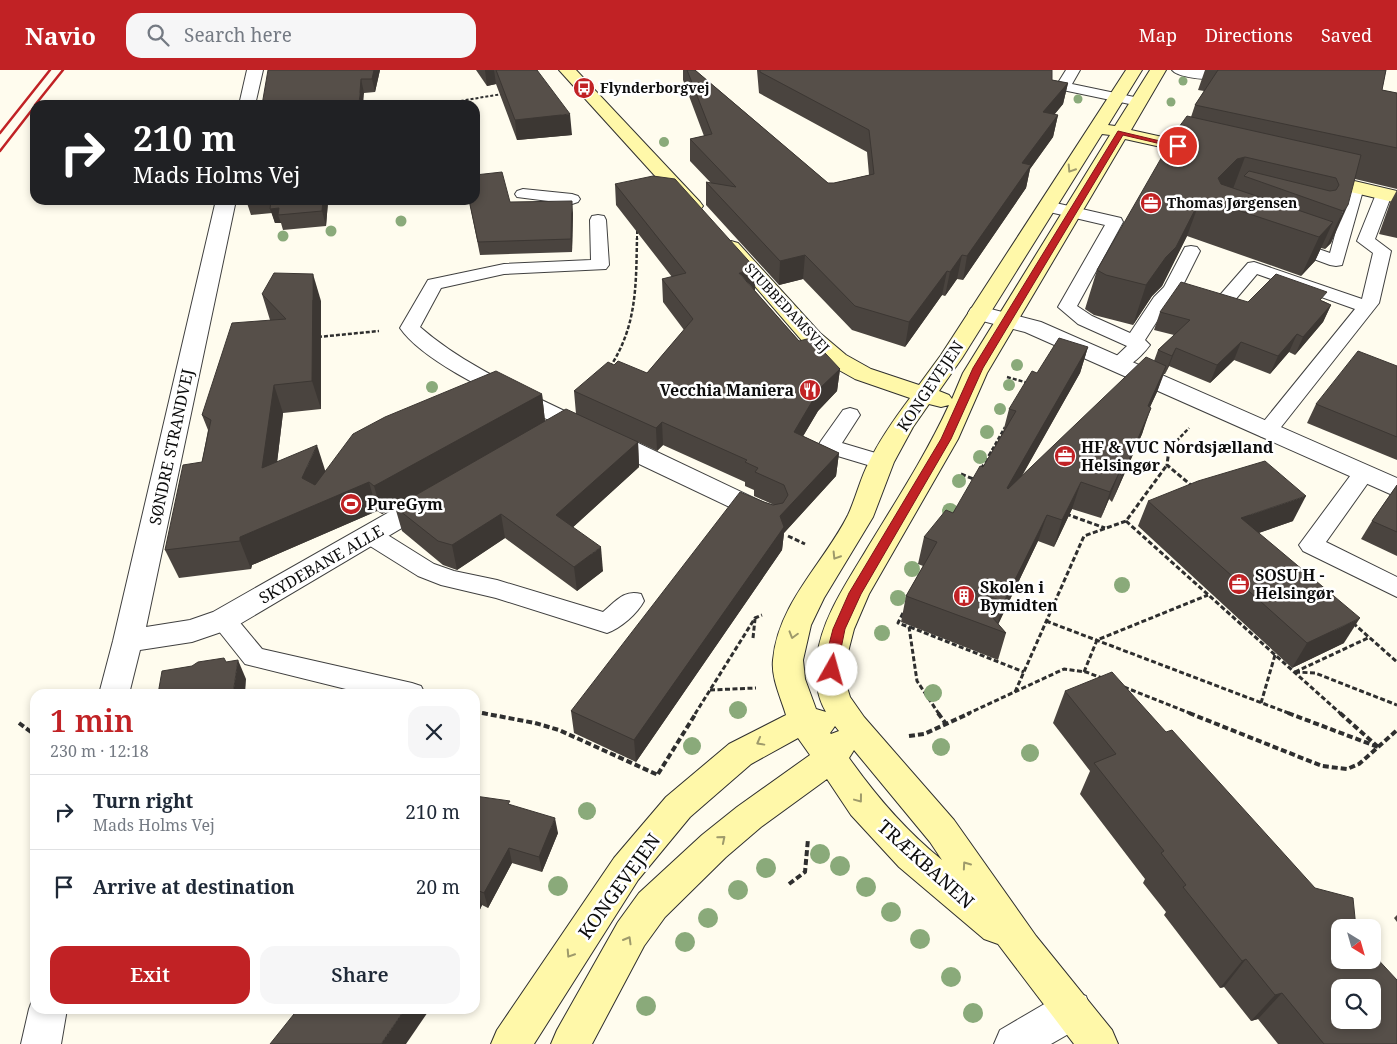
<!DOCTYPE html>
<html lang="en">
<head>
<meta charset="utf-8">
<style>
  body { margin:0; font-family:"Noto Serif",serif; background:#f6f6f7; color:#1f2937; height:100vh; display:flex; flex-direction:column; font-size:19px; white-space:nowrap }
  * { box-sizing:border-box; margin:0 }
  p { font-size:16px; color:#747a83 }
  .icon { flex:none; width:28px; height:28px; fill:none; stroke:currentColor; stroke-width:2; stroke-linecap:round; stroke-linejoin:round }
  .map { position:relative; flex:1; overflow:hidden }
  .details { position:absolute; left:30px; top:619px; width:450px; height:325px; display:flex; flex-direction:column; background:#fff; border-radius:15px; box-shadow:0 2px 8px #0003 }
  .details>* { flex:none }
  .top-card { position:absolute; left:30px; top:30px; width:450px; height:105px; border-radius:15px; box-shadow:0 2px 8px #0003; background:#202124; color:#fff; overflow:hidden }
  .needle { width:32px; rotate:143deg }
  .tools { position:absolute; left:1331px; top:849px; display:grid; gap:10px }
  .tools a { display:grid; place-items:center; width:50px; height:50px; border-radius:10px; background:#fff; box-shadow:0 2px 8px #0003; font-size:25px }
  .pin { position:absolute; display:grid; place-items:center; width:42px; height:42px; color:#fff; margin:-21px; border:2px solid #fff; border-radius:50%; box-shadow:0 1px 5px #0007 }
  .me { position:absolute; width:55px; margin:-28px; rotate:7deg; stroke-linejoin:round; filter:drop-shadow(0 0 4px #0008) }
  .turn { display:flex; align-items:center; gap:18px; height:105px; padding:0 20px; font-size:22px }
  .turn .icon { width:65px; height:65px; stroke-width:2.5 }
  .turn b { display:block; font-size:35px; line-height:42px }
  .round { display:grid; place-items:center; flex:none; width:52px; height:52px; border-radius:15px; background:#f6f6f7 }
  .head { display:flex; align-items:center; justify-content:space-between; height:85px; padding:0 20px }
  h1 { font-size:30px; font-weight:600; line-height:38px; color:#c12225 }
  .primary-button { display:flex; gap:10px; margin-top:auto; padding:10px 20px }
  .primary-button a { flex:1; height:58px; border-radius:15px; background:#c12225; color:#fff; font-size:20px; font-weight:600; line-height:58px; text-align:center }
  .primary-button a+a { background:#f6f6f7; color:#1f2937 }
  ul { padding:0; list-style:none }
  li { display:flex; align-items:center; gap:15px; height:75px; padding:0 20px; border-top:1px solid #e0e1e3 }
  li div { flex:1 }
  li b { display:block; font-size:19px }
  li em { font-style:normal }
  header { display:flex; align-items:center; gap:30px; box-sizing:border-box; height:70px; padding:0 25px; background:#c12225; color:#fff }
  header strong { font-size:24px }
  nav { display:flex; gap:28px; margin-inline-start:auto; font-size:18px }
  .search { width:350px; height:45px; background:#f6f6f7; display:flex; align-items:center; gap:12px; box-sizing:border-box; padding:0 18px; border-radius:15px; color:#747a83; font-size:19px }
  .map>svg:first-child { display:block }
  .lines { fill:none; stroke-linecap:round; stroke-linejoin:round }
  .lane-casing { stroke:#404040; stroke-width:2 }
  .street-casing { stroke:#404040; stroke-width:2 }
  .secondary-casing { stroke:#2f2f2f; stroke-width:2 }
  .path-far3 { stroke:#2f2f2f; stroke-width:2; stroke-dasharray:3 2; stroke-linecap:butt }
  .path-far2 { stroke:#2f2f2f; stroke-width:2.5; stroke-dasharray:4 2; stroke-linecap:butt }
  .path-far1 { stroke:#2f2f2f; stroke-width:3; stroke-dasharray:5 2.5; stroke-linecap:butt }
  .path { stroke:#2f2f2f; stroke-width:4; stroke-dasharray:6 3; stroke-linecap:butt }
  .lane { fill:#fff; fill-rule:evenodd }
  .street { fill:#fff; fill-rule:evenodd }
  .secondary { fill:#fff8a9; fill-rule:evenodd }
  .rail { stroke:#c12225; stroke-width:2.5 }
  .tree { fill:#8aaa7a }
  .wall { fill:#4a443f }
  .shaded-wall { fill:#3c3733 }
  .building { fill:#564f49; stroke:#3c3733; fill-rule:evenodd }
  .oneway { stroke:#9e9a6b }
  .route { fill:#c12225; stroke:#7d1618 }
  .labels { text-anchor:middle; stroke-width:5; stroke-linejoin:round; paint-order:stroke }
  .far-poi-label { font-size:14px; font-weight:bold; fill:#0d0d0d; stroke:#fff; text-anchor:start }
  .far-street-label { font-size:14px; fill:#0d0d0d; stroke:#fff }
  .street-label { font-size:16px; fill:#0d0d0d; stroke:#fff }
  .poi-label { font-size:16px; font-weight:bold; fill:#0d0d0d; stroke:#fff; text-anchor:start }
  .near-street-label { font-size:19px; fill:#0d0d0d; stroke:#fff }
</style>
</head>
<body>
<header>
<strong>Navio</strong>
<div class="search"><svg class="icon" aria-label="search" viewBox="0 0 24 24"><circle cx="10" cy="10" r="6"/><path d="M15 15l6 6"/></svg>Search here</div>
<nav><a>Map</a><a>Directions</a><a>Saved</a></nav>
</header>
<div class="map">
<svg width="1397" height="974" viewBox="0 0 1397 974">
  <rect width="100%" height="100%" fill="#fffcee"/>
  <g class="lines">
    <g class="lane-casing">
      <g id="lane">
        <path d="M1066,0H1080L1072,14L1139,28L1144,29L1146,32L1144,35L1139,36L1058,19L1056,16Z"/>
        <path d="M1172,0H1255C1245,13 1182,12 1172,0Z"/>
        <path d="M1356,112L1362,114L1364,117L1342,195L1336,196L1330,195L1281,177L1278,173L1281,169L1287,168L1330,183L1348,117L1350,114Z"/>
        <path d="M523,119L572,124L578,126L580,129L578,132L572,134L517,127L515,124L517,121Z"/>
        <path d="M1384,119L1390,121L1392,124L1375,169L1391,181L1379,233L1274,366L1267,368L1260,366L1256,361L1260,356L1355,239L1257,204L1229,237L1222,239L1215,237L1213,233L1248,193L1254,192L1362,229L1373,183L1357,171L1376,124L1378,121Z"/>
        <path d="M1047,131L1121,148L1123,152L1077,236L1092,246L1130,263L1154,227L1164,217L1185,177L1191,176L1197,177L1200,181L1181,219L1168,234L1145,270L1150,275C1141,287 1125,303 1110,299L1107,295L1127,276L1078,254L1058,237L1105,155L1041,140L1039,136L1041,132Z"/>
        <path d="M598,145L604,146L606,150L609,195L606,199L504,204L441,218L420,257C466,297 522,320 575,346L578,351L575,356L568,358L561,356C518,334 427,297 400,258L428,210L504,194L591,190L590,150L592,146Z"/>
        <path d="M850,338L857,340L860,345L842,373L889,387L892,392L889,397L881,399L821,381L818,376L821,371L843,340Z"/>
        <path d="M1364,396L1372,398L1375,403L1326,472L1397,507V527L1303,481L1299,475L1356,398Z"/>
        <path d="M370,457L378,459L434,494L454,501L497,510L603,542C615,532 624,519 641,524L644,531C637,544 621,558 607,563L496,528L441,515L418,506L362,471L358,465L362,459Z"/>
        <path d="M223,541L232,543L262,579L412,613L421,616L425,624H366L245,594L210,550L214,543Z"/>
      </g>
    </g>
    <g class="street-casing">
      <g id="street">
        <path d="M247,0H263L255,35H239Z"/>
        <path d="M216,130H236L146,557L190,550L213,542L421,424L430,421L439,424L443,430L439,436L233,558L192,572L140,580L129,624H99L113,571Z"/>
        <path d="M979,236L1041,252L1397,408V427L1025,262L971,248L968,243L971,238Z"/>
        <path d="M606,360L615,362L777,439L781,445L777,451L768,454L759,451L597,374L594,368L597,362Z"/>
        <path d="M1072,921L1086,926L1091,940L1086,954L1051,974H994L1000,960L1058,926Z"/>
        <path d="M34,925L35,939H67L61,974H21L29,939Z"/>
      </g>
    </g>
    <g class="secondary-casing">
      <g id="secondary">
        <path d="M559,0H576L700,132L703,136L700,140L693,142L686,140Z"/>
        <path d="M1126,0H1142L1108,55L1115,56L1150,0H1166L1131,60L1212,78L1215,82L1212,86L1206,87L1125,69L987,303L958,369L869,524L854,559L847,586L846,614L850,627L864,647L954,750L1036,866L1112,960L1118,974H1074L998,874L984,869L899,797L851,745L827,709L761,757L726,787L665,847L644,876L592,974H551L557,960L618,852L639,823L702,765L737,737L810,685L798,668L751,694L690,747L638,810L534,974H491L497,960L614,788L666,727L729,674L786,645C781,628 771,608 773,590C778,533 824,493 848,445C856,428 860,409 869,392C880,369 895,348 910,328L855,309L830,295L804,273L721,177L724,173L731,171L738,173L820,263L846,285L871,299L919,315L941,285ZM1102,64L1110,65L963,303L952,329L949,325L939,321L962,288ZM929,334L941,337L949,335C926,385 896,431 868,477C848,511 822,547 817,587C815,607 816,625 826,642L816,639L805,609L803,590L811,555L824,528L873,447L894,392L913,357ZM835,656L839,661L831,664L830,663ZM854,680L930,772L942,790C906,761 876,726 849,688Z"/>
        <path d="M1316,102L1397,121V133L1309,112L1307,108L1309,104Z"/>
      </g>
    </g>
    <g class="path-far3">
      <path d="M436,35L502,24"/>
      <path d="M637,169V159"/>
    </g>
    <g class="path-far2">
      <path d="M318,267L379,261"/>
      <path d="M610,297C637,256 636,215 637,168"/>
      <path d="M1007,307L1028,313"/>
      <path d="M992,380L1005,357"/>
      <path d="M1168,380L1189,358"/>
    </g>
    <g class="path-far1">
      <path d="M1169,379L1167,395L1192,416"/>
      <path d="M981,399L993,379"/>
      <path d="M961,404L976,410"/>
      <path d="M1066,444L1105,458"/>
      <path d="M1126,451L1341,644"/>
      <path d="M788,466L805,474"/>
      <path d="M903,543L898,553L909,557L917,611L939,644"/>
      <path d="M1046,551L1291,644"/>
      <path d="M1353,553L1397,592"/>
      <path d="M910,557L1024,602"/>
      <path d="M753,568L755,549"/>
      <path d="M1084,602L1097,570L1208,525"/>
      <path d="M1295,602L1315,603L1397,635"/>
      <path d="M1295,602L1370,567"/>
      <path d="M1124,617L1192,644"/>
      <path d="M710,620L756,618"/>
      <path d="M1015,622L1084,466L1126,451L1167,395"/>
      <path d="M1261,633L1275,585"/>
      <path d="M475,641L488,644"/>
      <path d="M695,644L755,548L762,545"/>
      <path d="M967,644L1064,599L1086,602L1102,608"/>
    </g>
    <g class="path">
      <path d="M482,643L535,653L559,660L658,705"/>
      <path d="M938,643L946,654"/>
      <path d="M1189,643L1322,696L1347,699L1359,694L1397,660"/>
      <path d="M1288,643L1378,677"/>
      <path d="M1340,643L1377,676"/>
      <path d="M19,653L31,662L35,661"/>
      <path d="M909,666L924,664L970,643"/>
      <path d="M658,704L696,643"/>
      <path d="M789,814L805,802L808,769"/>
    </g>
    <use href="#lane" class="lane"/>
    <use href="#street" class="street"/>
    <use href="#secondary" class="secondary"/>
    <g class="rail">
      <path d="M35,35L63,0"/>
      <path d="M0,63L50,0"/>
      <path d="M0,81L35,36"/>
    </g>
  </g>
  <g class="tree">
    <circle cx="1183" cy="11" r="4.5"/>
    <circle cx="1078" cy="29" r="4.5"/>
    <circle cx="1171" cy="32" r="4.5"/>
    <circle cx="664" cy="72" r="5"/>
    <circle cx="401" cy="151" r="5.5"/>
    <circle cx="331" cy="161" r="5.5"/>
    <circle cx="283" cy="166" r="5.5"/>
    <circle cx="1017" cy="295" r="6"/>
    <circle cx="1009" cy="315" r="6"/>
    <circle cx="432" cy="317" r="6"/>
    <circle cx="1000" cy="339" r="6"/>
    <circle cx="987" cy="362" r="7"/>
    <circle cx="980" cy="387" r="7"/>
    <circle cx="959" cy="411" r="7"/>
    <circle cx="950" cy="441" r="8"/>
    <circle cx="912" cy="499" r="8"/>
    <circle cx="1122" cy="515" r="8"/>
    <circle cx="898" cy="528" r="8"/>
    <circle cx="882" cy="563" r="8"/>
    <circle cx="933" cy="623" r="9"/>
    <circle cx="738" cy="640" r="9"/>
    <circle cx="692" cy="676" r="9"/>
    <circle cx="941" cy="677" r="9"/>
    <circle cx="1030" cy="683" r="9"/>
    <circle cx="587" cy="741" r="9"/>
    <circle cx="820" cy="784" r="10"/>
    <circle cx="840" cy="796" r="10"/>
    <circle cx="766" cy="798" r="10"/>
    <circle cx="558" cy="816" r="10"/>
    <circle cx="866" cy="817" r="10"/>
    <circle cx="738" cy="820" r="10"/>
    <circle cx="891" cy="842" r="10"/>
    <circle cx="708" cy="848" r="10"/>
    <circle cx="920" cy="869" r="10"/>
    <circle cx="685" cy="872" r="10"/>
    <circle cx="951" cy="907" r="10"/>
    <circle cx="646" cy="936" r="10"/>
    <circle cx="973" cy="943" r="10"/>
  </g>
  <g class="wall">
    <path d="M268,0H380L375,22L364,23Z"/>
    <path d="M476,0H537L572,65L517,70L496,14L487,16Z"/>
    <path d="M683,0H695L828,113H834L869,105L867,82L759,23L757,0H1052V10L1068,13L1063,34L1054,45H1058L1053,67L1030,99L1026,118L963,210L957,209L945,226L942,225L905,277L852,260L803,209L779,215L706,135V112L711,113L690,91V69L704,66L683,10Z"/>
    <path d="M1205,0H1386L1382,20L1397,23V119L1355,109L1331,173L1325,179L1321,178L1315,191L1301,206L1187,166L1162,216L1152,226L1133,255L1094,245L1085,239L1097,200L1191,47L1195,35L1204,21L1198,20Z"/>
    <path d="M615,114L755,221L799,271L840,299L837,321L818,341L803,366L839,383L836,406L784,463L782,480L636,692L574,663L571,641L764,432L774,435L754,426V420L745,416V412L663,375L657,381L602,355L638,372L639,397L573,457L603,501L577,521L505,468L457,500L443,495L402,461L395,437L436,414L382,444L377,441L252,495L251,499L179,508L165,480L202,392L208,360L202,345L270,250L262,224L321,231V339L283,343L277,392L326,401L542,324L545,351L576,344L574,321L614,295L647,303L684,260L663,232L662,209L672,207L616,135Z"/>
    <path d="M1397,120V168L1379,164L1390,133Z"/>
    <path d="M246,130H353L328,132L326,156L283,160L281,153H275L272,143L251,145Z"/>
    <path d="M469,130L510,132L573,143L572,182L480,185Z"/>
    <path d="M1323,231L1331,235L1323,252L1295,285L1289,282L1270,304L1234,290L1210,313L1169,296L1165,304H1164L1157,322L1150,337L1142,364L1112,432L1109,429L1101,448L1072,439L1054,477L1038,471L998,554L1006,563L998,590L901,552L906,526L923,496L918,494L924,467L953,443L983,397L1003,362L1009,339L1037,303L1088,277L1080,303L1021,407L1154,291L1158,280L1174,265L1154,260L1160,242L1248,232Z"/>
    <path d="M1397,296V390L1307,353L1316,334Z"/>
    <path d="M1397,415V486L1361,469L1372,451Z"/>
    <path d="M1148,431L1293,451L1259,463L1344,573L1292,598L1138,456Z"/>
    <path d="M1065,621L1340,858L1397,974H1278L1258,949L1251,951L1224,917L1220,918L1164,845L1166,842L1143,813L1145,809L1080,724L1090,701L1053,653Z"/>
    <path d="M475,726L511,735L558,763L542,802L512,793L488,838L482,835L477,846L475,845Z"/>
    <path d="M1397,845V852L1394,848Z"/>
  </g>
  <g class="shaded-wall">
    <path d="M374,0H380L375,22L372,9Z"/>
    <path d="M485,0H494L496,14L487,16Z"/>
    <path d="M361,9L364,23L363,35H359Z"/>
    <path d="M1068,13L1063,34L1038,64L1043,42Z"/>
    <path d="M570,44L572,65L517,70L515,50Z"/>
    <path d="M1058,45L1053,67L1030,99L1026,118L963,210L967,186L1022,93Z"/>
    <path d="M1245,87L1231,124L1224,127L1218,108L1237,89Z"/>
    <path d="M1201,128L1187,166L1162,216L1152,226L1133,255L1146,215Z"/>
    <path d="M323,130H353L328,132L326,156L322,141Z"/>
    <path d="M572,131L573,143L572,182L571,169Z"/>
    <path d="M1348,135L1331,173L1325,179L1343,141Z"/>
    <path d="M279,138L278,145L281,153H275L270,139Z"/>
    <path d="M1333,152L1315,191L1301,206L1319,167Z"/>
    <path d="M805,185L803,209L779,215L780,191Z"/>
    <path d="M962,185L957,209L945,226L950,202Z"/>
    <path d="M756,199L755,221L739,203Z"/>
    <path d="M947,201L942,225L905,277L909,252Z"/>
    <path d="M313,204L321,231V339L312,311Z"/>
    <path d="M1331,235L1323,252L1295,285L1303,267Z"/>
    <path d="M1297,264L1289,282L1270,304L1278,286Z"/>
    <path d="M1241,272L1234,290L1210,313L1217,295Z"/>
    <path d="M1088,277L1080,303L1000,445L1007,418Z"/>
    <path d="M1176,278L1169,296L1165,304L1172,286Z"/>
    <path d="M1166,296L1157,322L1138,363L1148,336Z"/>
    <path d="M840,299L837,321L818,341L792,385L794,362L820,318Z"/>
    <path d="M274,315L283,343L273,426L262,398Z"/>
    <path d="M542,324L545,352L382,444L374,416Z"/>
    <path d="M1151,338L1142,364L1112,432L1122,406Z"/>
    <path d="M662,352L663,375L657,381L656,358Z"/>
    <path d="M638,372L639,397L559,470L556,445Z"/>
    <path d="M317,375L326,403L312,436L302,408Z"/>
    <path d="M839,383L836,406L784,463L782,480L636,692L634,670L780,446Z"/>
    <path d="M1119,403L1109,429L1101,448L1110,422Z"/>
    <path d="M369,412L377,441L252,495L251,499L240,471V467Z"/>
    <path d="M1081,412L1072,439L1054,477L1062,450Z"/>
    <path d="M1306,426L1293,451L1229,473L1241,448Z"/>
    <path d="M501,444L505,468L457,500L452,475Z"/>
    <path d="M1047,445L1038,471L996,559L1004,532Z"/>
    <path d="M601,477L603,501L577,521L574,497Z"/>
    <path d="M1360,548L1344,573L1292,598L1307,573Z"/>
    <path d="M238,590L246,609L245,624H233Z"/>
    <path d="M555,748L558,763L542,802L539,787Z"/>
    <path d="M509,778L512,793L488,838L484,823Z"/>
    <path d="M477,820L482,835L477,846L475,840V825Z"/>
    <path d="M1246,889L1224,917L1220,918L1242,891Z"/>
    <path d="M1282,923L1258,949L1251,951L1275,925Z"/>
    <path d="M405,939H430L406,974H381Z"/>
  </g>
  <g class="building">
    <path d="M268,0H374L372,9H361L359,35H262Z"/>
    <path d="M496,0H537L570,44L515,50Z"/>
    <path d="M687,0H695L828,113H834L874,104L869,60L760,2V0H1052V10L1068,13L1043,42L1058,45L1022,93L1031,95L967,186L962,185L950,202L947,201L909,252L855,236L805,185L780,191L706,112L736,117L690,69L712,64Z"/>
    <path d="M1218,0H1386L1382,20L1397,23V78L1195,35Z"/>
    <path d="M1187,46L1361,85L1348,135L1343,141L1244,106L1249,101L1330,121L1336,120L1339,115L1336,108L1245,87L1237,89L1218,108L1221,114L1333,152L1319,167L1201,128L1176,177L1166,187L1146,215L1106,205L1097,200L1179,57Z"/>
    <path d="M502,102L510,132L572,131L571,169L478,172L469,130H475V105Z"/>
    <path d="M653,106L675,109L756,199L739,203L799,271L811,268L840,299L820,318L794,362L839,383L780,446L784,457L634,670L571,641L740,422L764,432L773,435L783,433L788,425L784,415L755,402L758,398L745,392L747,390L662,352L656,358L574,321L608,292L614,295L618,291L647,303L693,249L662,209L686,203L615,114Z"/>
    <path d="M271,130H323L322,141L278,145L279,138L270,139Z"/>
    <path d="M274,203L313,204L312,311L274,315L262,398L317,375L302,408L315,415L353,364L385,347L496,301L542,324L374,416L369,412L240,467V471L165,480L183,395L202,392L211,350L202,345L232,253L286,249L262,224Z"/>
    <path d="M1276,204L1327,222L1320,230L1331,235L1303,267L1297,264L1278,286L1241,272L1217,295L1176,278L1172,286L1158,280L1190,250L1160,242L1181,212L1248,232Z"/>
    <path d="M1059,268L1088,277L1007,418L1008,419L1146,287L1166,296L1148,336L1151,338L1122,406L1119,403L1110,422L1081,412L1062,450L1047,445L1004,532L966,517L1006,563L906,526L937,472L924,467L946,440L953,443L980,396L983,397L1016,341L1009,339L1032,301L1037,303Z"/>
    <path d="M1358,281L1397,296V367L1316,334Z"/>
    <path d="M566,339L638,372L556,445L601,477L574,497L501,444L452,475L438,471L395,437Z"/>
    <path d="M1265,391L1306,426L1241,448L1360,548L1307,573L1148,431L1198,411Z"/>
    <path d="M1397,415V462L1372,451Z"/>
    <path d="M224,588L226,592L238,590L233,624H158L162,601L192,596L198,592Z"/>
    <path d="M1112,602L1166,662L1172,660L1315,818L1353,828L1356,858H1340V890H1372V883L1397,910V974H1324L1282,923L1275,925L1246,889L1242,891L1183,817L1186,815L1161,783L1164,781L1094,693L1116,684L1065,621ZM1340,918H1372V950H1340Z"/>
    <path d="M475,726L510,731L508,734L555,748L539,787L509,778L484,823L477,820L475,825Z"/>
    <path d="M298,939H405L381,974H270Z"/>
  </g>
  <defs><path id="oneway-chevron" d="M-2-3.5L2.5 0L-2 3.5" fill="none" stroke-width="1.6" stroke-linecap="round" stroke-linejoin="round" transform="scale(1.25)"/></defs>
  <g class="oneway">
    <use href="#oneway-chevron" transform="translate(1071 99) rotate(123)"/>
    <use href="#oneway-chevron" transform="translate(836 486) rotate(122)"/>
    <use href="#oneway-chevron" transform="translate(793 565) rotate(106)"/>
    <use href="#oneway-chevron" transform="translate(760 672) rotate(151)"/>
    <use href="#oneway-chevron" transform="translate(859 729) rotate(53)"/>
    <use href="#oneway-chevron" transform="translate(722 769) rotate(-40)"/>
    <use href="#oneway-chevron" transform="translate(966 795) rotate(-125)"/>
    <use href="#oneway-chevron" transform="translate(628 870) rotate(-60)"/>
    <use href="#oneway-chevron" transform="translate(570 884) rotate(123)"/>
  </g>
  <path class="route" d="M1118,61L1181,76L1178,78L1123,65L983,298L951,369L861,524L845,559L836,603H827L825,600L826,586L833,559L849,523L941,369L973,298Z"/>
  <defs>
    <g id="bus-disc" transform="scale(1.125)"><circle r="9.5" fill="#c12225" stroke="#fff"/><path d="M-5-6H5V4H4V6H2V4H-2V6H-4V4H-5ZM-3.5-4V0h7V-4ZM-3.5 1.2v1.5H-2V1.2ZM2 1.2v1.5H3.5V1.2Z" fill="#fff"/></g>
    <g id="office-disc" transform="scale(1.125)"><circle r="9.5" fill="#c12225" stroke="#fff"/><path d="M-6-3h4V-5.5h4V-3h4V5H-6ZM-1-4.5V-3h2v-1.5ZM-6 0V1H6V0Z" fill="#fff"/></g>
    <g id="restaurant-disc" transform="scale(1.125)"><circle r="9.5" fill="#c12225" stroke="#fff"/><path d="M-5-6h1v4h1v-4h1v4h1v-4h1v5L-1.5 .5V6h-2V.5L-5-1ZM5-6V6H3V1.5H1.5Q1.5-4 5-6Z" fill="#fff"/></g>
    <g id="stadium-disc" transform="scale(1.125)"><circle r="9.5" fill="#c12225" stroke="#fff"/><path d="M0-5a6.5 5 0 1 0 0 10a6.5 5 0 1 0 0-10ZM-3.5-1.8h7v3.6h-7Z" fill="#fff"/></g>
    <g id="building-disc" transform="scale(1.125)"><circle r="9.5" fill="#c12225" stroke="#fff"/><path d="M-4-6H4V6H1V3H-1V6H-4ZM-2.5-4.3h1.7v1.8h-1.7ZM.8-4.3h1.7v1.8H.8ZM-2.5-1h1.7V.8h-1.7ZM.8-1h1.7V.8H.8Z" fill="#fff"/></g>
  </defs>
  <g fill-rule="evenodd">
    <use href="#bus-disc" x="584" y="18"/>
    <use href="#office-disc" x="1151" y="133"/>
    <use href="#restaurant-disc" x="810" y="320"/>
    <use href="#office-disc" x="1065" y="386"/>
    <use href="#stadium-disc" x="351" y="434"/>
    <use href="#office-disc" x="1239" y="514"/>
    <use href="#building-disc" x="964" y="526"/>
  </g>
  <g class="labels">
    <g class="far-poi-label">
      <text x="600" y="23">Flynderborgvej</text>
      <text x="1167" y="138">Thomas Jørgensen</text>
    </g>
    <g class="far-street-label">
      <text transform="translate(787 238) rotate(47)" y="5">STUBBEDAMSVEJ</text>
    </g>
    <g class="street-label">
      <text transform="translate(930 316) rotate(-56)" y="6">KONGEVEJEN</text>
      <text transform="translate(171 377) rotate(-78)" y="6">SØNDRE STRANDVEJ</text>
      <text transform="translate(321 494) rotate(-30)" y="6">SKYDEBANE ALLE</text>
    </g>
    <g class="poi-label">
      <text x="794" y="326" text-anchor="end">Vecchia Maniera</text>
      <text x="1081" y="383">HF &amp; VUC Nordsjælland<tspan x="1081" dy="18">Helsingør</tspan></text>
      <text x="367" y="440">PureGym</text>
      <text x="1255" y="511">SOSU H -<tspan x="1255" dy="18">Helsingør</tspan></text>
      <text x="980" y="523">Skolen i<tspan x="980" dy="18">Bymidten</tspan></text>
    </g>
    <g class="near-street-label">
      <text transform="translate(926 794) rotate(42)" y="7">TRÆKBANEN</text>
      <text transform="translate(619 816) rotate(-54)" y="7">KONGEVEJEN</text>
    </g>
  </g>
</svg>
<div class="tools">
<a><svg class="needle" viewBox="-14 -14 28 28"><path d="M0-13l5 13h-10z" fill="#e53935"/><path d="M0 13l5-13h-10z" fill="#747a83"/></svg></a>
<a><svg class="icon" aria-label="search" viewBox="0 0 24 24"><circle cx="10" cy="10" r="6"/><path d="M15 15l6 6"/></svg></a>
</div>
<div class="pin" style="left:1178px;top:76px;background:#d93025"><svg class="icon" aria-label="arrive" viewBox="0 0 24 24"><path d="M6 21V4h12l-3 4 3 4H6"/></svg></div>
<svg class="me" style="left:832px;top:600px" viewBox="-20 -20 40 40"><circle r="19" fill="#fff"/><path d="M0-13L10 11 0 6-10 11z" fill="#c12225"/></svg>
<div class="top-card">
<div class="turn"><svg class="icon" aria-label="right" viewBox="0 0 24 24"><path d="M7 20v-9h11M14 6l5 5-5 5"/></svg><div><b>210 m</b>Mads Holms Vej</div></div>
</div>
<section class="details">
<div class="head"><div><h1>1 min</h1><p>230 m · 12:18</p></div><a class="round"><svg class="icon" aria-label="close" viewBox="0 0 24 24"><path d="M6 6l12 12M18 6L6 18"/></svg></a></div>
<ul>
<li><svg class="icon" aria-label="right" viewBox="0 0 24 24"><path d="M7 20v-9h11M14 6l5 5-5 5"/></svg><div><b>Turn right</b><p>Mads Holms Vej</p></div><em>210 m</em></li>
<li><svg class="icon" aria-label="arrive" viewBox="0 0 24 24"><path d="M6 21V4h12l-3 4 3 4H6"/></svg><div><b>Arrive at destination</b></div><em>20 m</em></li>
</ul>
<div class="primary-button"><a>Exit</a><a>Share</a></div>
</section>
</div>
</body>
</html>
